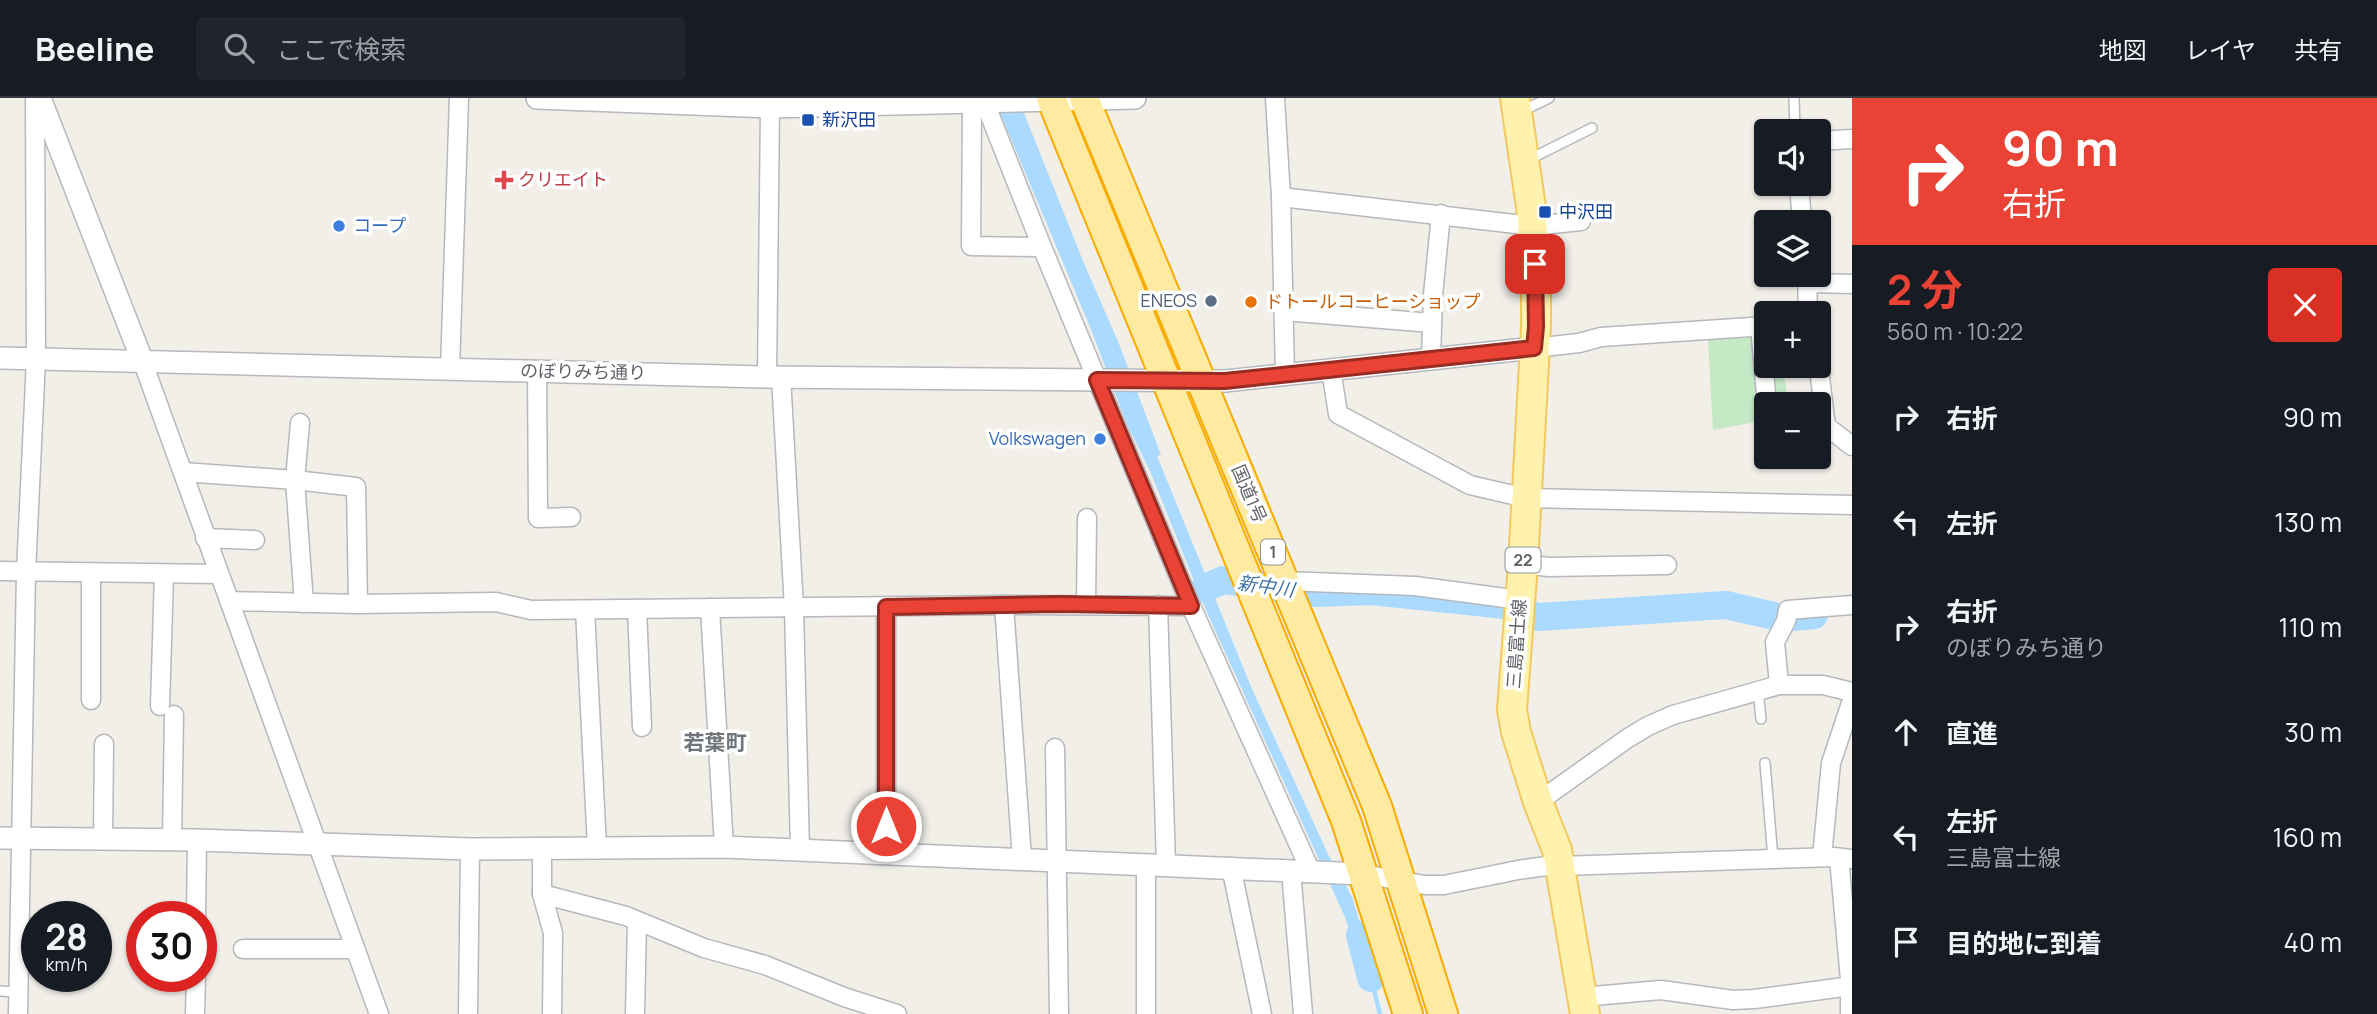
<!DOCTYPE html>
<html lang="ja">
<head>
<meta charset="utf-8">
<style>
  body { margin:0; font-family:Manrope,"Noto Sans JP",sans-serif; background:#20242c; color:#f1f3f6; height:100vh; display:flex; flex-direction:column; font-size:26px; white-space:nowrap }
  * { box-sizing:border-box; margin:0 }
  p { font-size:23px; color:#9ea1a6 }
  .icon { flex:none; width:38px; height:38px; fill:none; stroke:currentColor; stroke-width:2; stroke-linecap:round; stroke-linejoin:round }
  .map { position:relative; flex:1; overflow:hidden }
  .details { display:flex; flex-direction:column; background:#171b24; width:525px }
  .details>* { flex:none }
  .guide { background:#ea4335; color:#fff; overflow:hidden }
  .controls { position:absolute; left:1754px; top:21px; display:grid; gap:14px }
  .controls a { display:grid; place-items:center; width:77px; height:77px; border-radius:7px; background:#171b24; box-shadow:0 2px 5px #0004; font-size:35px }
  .speed { position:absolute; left:21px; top:803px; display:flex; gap:14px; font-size:35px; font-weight:700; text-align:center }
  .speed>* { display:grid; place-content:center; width:91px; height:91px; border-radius:50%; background:#171b24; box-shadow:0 2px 5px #0004; line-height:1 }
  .speed small { font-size:18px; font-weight:400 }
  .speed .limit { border:10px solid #d22; background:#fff; color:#111 }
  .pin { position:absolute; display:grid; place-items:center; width:60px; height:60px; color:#fff; margin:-30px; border-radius:14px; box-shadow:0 4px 10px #0006 }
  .me { position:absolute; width:77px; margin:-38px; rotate:0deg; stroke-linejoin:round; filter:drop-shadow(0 0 5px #0008) }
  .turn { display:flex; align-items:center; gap:24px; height:147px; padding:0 35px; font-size:32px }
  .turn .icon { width:91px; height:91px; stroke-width:2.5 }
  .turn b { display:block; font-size:49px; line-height:60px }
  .round { display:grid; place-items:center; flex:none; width:74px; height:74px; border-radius:7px; background:#20242c }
  .summary { display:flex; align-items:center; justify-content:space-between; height:119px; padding:0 35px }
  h1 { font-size:42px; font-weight:700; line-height:52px; color:#ea4335 }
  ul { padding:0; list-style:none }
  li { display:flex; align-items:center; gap:21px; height:105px; padding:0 35px }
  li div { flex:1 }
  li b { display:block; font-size:26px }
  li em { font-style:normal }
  header { display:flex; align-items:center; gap:42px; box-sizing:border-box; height:98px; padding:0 35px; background:#171b24; border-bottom:2px solid #363941 }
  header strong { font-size:33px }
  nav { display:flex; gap:38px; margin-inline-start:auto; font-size:24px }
  .search { width:490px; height:63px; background:#20242c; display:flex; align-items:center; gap:18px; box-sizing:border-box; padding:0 24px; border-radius:7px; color:#9ea1a6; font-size:26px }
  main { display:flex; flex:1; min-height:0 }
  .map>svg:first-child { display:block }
  .green { fill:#c5e8c5 }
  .water { fill:#aadaff }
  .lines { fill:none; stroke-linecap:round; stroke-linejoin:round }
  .stream { stroke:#aadaff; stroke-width:4.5 }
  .river { stroke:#aadaff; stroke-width:28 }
  .service-casing { stroke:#b5b8bc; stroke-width:12 }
  .minor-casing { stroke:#b5b8bc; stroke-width:21 }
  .tertiary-casing { stroke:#b5b8bc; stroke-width:24 }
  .primary-casing { stroke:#f2c960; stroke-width:32 }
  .trunk-casing { stroke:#f9ab00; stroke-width:32 }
  .service { stroke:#fff; stroke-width:9 }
  .minor { stroke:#fff; stroke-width:18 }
  .tertiary { stroke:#fff; stroke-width:21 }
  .primary { stroke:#fff2af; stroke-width:28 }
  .trunk { stroke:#feeaa1; stroke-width:28 }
  .route-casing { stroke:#982c22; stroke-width:18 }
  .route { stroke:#ea4335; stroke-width:12 }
  .transit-dot { fill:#1a4fb4; stroke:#fff; stroke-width:2.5 }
  .health-dot { fill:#e0444e; stroke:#fff; stroke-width:2.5 }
  .shop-dot { fill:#3f7fe0; stroke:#fff; stroke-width:2.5 }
  .service-dot { fill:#5c6f8a; stroke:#fff; stroke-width:2.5 }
  .food-dot { fill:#e8710a; stroke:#fff; stroke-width:2.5 }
  .labels { text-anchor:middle; stroke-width:7; stroke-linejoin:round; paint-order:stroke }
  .shield { fill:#fff; stroke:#8f9295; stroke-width:2 }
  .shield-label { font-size:16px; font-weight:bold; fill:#5f6368 }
  .transit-label { font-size:18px; fill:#164399; stroke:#fff; text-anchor:start }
  .health-label { font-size:18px; fill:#be3a42; stroke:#fff; text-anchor:start }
  .shop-label { font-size:18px; fill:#366cbe; stroke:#fff; text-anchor:start }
  .service-label { font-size:18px; fill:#4e5e75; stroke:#fff; text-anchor:end }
  .food-label { font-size:18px; fill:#c56008; stroke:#fff; text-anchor:start }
  .street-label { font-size:18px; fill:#5f6368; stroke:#fff }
  .water-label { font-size:19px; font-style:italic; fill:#4174aa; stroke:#fff }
  .quarter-label { font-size:21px; font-weight:bold; fill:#70757a; stroke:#fff }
</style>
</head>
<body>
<header>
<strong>Beeline</strong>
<div class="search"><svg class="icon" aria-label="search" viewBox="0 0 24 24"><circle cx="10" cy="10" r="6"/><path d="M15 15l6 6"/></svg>ここで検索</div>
<nav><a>地図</a><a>レイヤ</a><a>共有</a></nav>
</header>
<main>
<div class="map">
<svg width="1852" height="916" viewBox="0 0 1852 916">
  <rect width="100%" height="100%" fill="#f1efe8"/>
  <path class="green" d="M1766,239V268H1783L1788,306H1766V322L1713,332L1708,242Z"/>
  <path class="water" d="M994,0H1018L1083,163L1119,246L1161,357L1157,358L1252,591L1328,756L1352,799L1373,868L1365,877L1344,817L1205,510L1150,373L1127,326L1090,229Z"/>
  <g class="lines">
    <path class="stream" d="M1371,880L1380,916"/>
    <g class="river">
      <path d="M1205,490L1223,482L1316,495L1371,493L1506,507L1538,519L1726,507L1783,520L1814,517"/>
      <path d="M1360,837L1371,880"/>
    </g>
    <g class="service-casing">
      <g id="service">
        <path d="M1794,0L1795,33"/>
        <path d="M1522,13L1549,0"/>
        <path d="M1528,62L1592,30"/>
        <path d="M1758,592L1761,621"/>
        <path d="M1765,665L1773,761"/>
        <path d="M0,893L19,894"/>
      </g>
    </g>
    <g class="minor-casing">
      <g id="minor">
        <path d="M983,0L1042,149L1191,508L1311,774"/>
        <path d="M1275,0L1281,99L1285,277"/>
        <path d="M972,4L971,148L1042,149"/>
        <path d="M1818,43L1852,41"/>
        <path d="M1799,86L1802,124"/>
        <path d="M1281,99L1533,128L1581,123"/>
        <path d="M1807,177L1808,215"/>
        <path d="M1807,185L1852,186"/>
        <path d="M1284,213L1432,225"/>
        <path d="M1760,228L1766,296"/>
        <path d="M1534,250L1579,245L1601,239L1766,228"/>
        <path d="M1431,261L1433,197L1441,116"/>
        <path d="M142,262L379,916"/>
        <path d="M1818,263L1826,328L1852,348"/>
        <path d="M450,271L459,0"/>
        <path d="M1331,271L1338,316L1470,387L1526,400L1852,407"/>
        <path d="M537,273L538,420L571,419"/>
        <path d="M781,278L794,510L800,753"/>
        <path d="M767,279L770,9"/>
        <path d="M300,325L295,382L304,505"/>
        <path d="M183,374L295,382L356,389L358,506"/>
        <path d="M205,440L255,442"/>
        <path d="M1523,466L1549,469L1667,467"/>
        <path d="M0,473L218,476"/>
        <path d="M1285,483L1415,488L1520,502"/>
        <path d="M229,503L358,506L496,504L531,512L1004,507L1191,508"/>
        <path d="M1086,506L1087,420"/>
        <path d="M1004,507L1022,761"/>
        <path d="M1158,507L1166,767"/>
        <path d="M886,509V756"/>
        <path d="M710,510L724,749"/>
        <path d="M637,511L642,629"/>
        <path d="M585,512L597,749"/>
        <path d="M1779,587L1775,544L1786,523L1788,512L1852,507"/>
        <path d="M91,602V475"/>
        <path d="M160,608L164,477"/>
        <path d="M1055,650L1059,916"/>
        <path d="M1538,704L1628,640L1648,628L1673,617L1779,587H1823L1852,594"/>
        <path d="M103,741L104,646"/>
        <path d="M172,742L174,617"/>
        <path d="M542,749V796L553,835L552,916"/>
        <path d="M1822,759L1831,665L1852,602"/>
        <path d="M1839,760L1850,882V916"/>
        <path d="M1561,768L1834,759L1852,761"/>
        <path d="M1231,769L1262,916"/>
        <path d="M1291,773L1303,916"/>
        <path d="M1363,776L1424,787H1444L1518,772L1561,766"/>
        <path d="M542,796L626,818L704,850L765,867L844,899L897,916"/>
        <path d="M196,819L197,742"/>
        <path d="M243,851H355"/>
        <path d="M1582,899L1661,892L1733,902L1754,901L1852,888"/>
        <path d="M18,916L26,474L36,261L35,0"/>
        <path d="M195,916L196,878"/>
        <path d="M468,916L470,751"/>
        <path d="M635,916L637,823"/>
        <path d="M1146,916V766"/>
      </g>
    </g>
    <g class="tertiary-casing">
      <g id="tertiary">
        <path d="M40,0L142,262"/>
        <path d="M537,0L770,9L1135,0"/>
        <path d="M0,260L767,279L1225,283L1534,250"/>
        <path d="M0,740L197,742L470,751L724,749L1363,776"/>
      </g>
    </g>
    <g class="primary-casing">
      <path id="primary" d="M1515,0L1531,109L1536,184V229L1523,466L1512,612L1516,634L1538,704L1557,752L1585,916"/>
    </g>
    <g class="trunk-casing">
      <g id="trunk">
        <path d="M1051,0L1346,723L1408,916"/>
        <path d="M1084,0L1377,708L1443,916"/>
      </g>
    </g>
    <use href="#service" class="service"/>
    <use href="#minor" class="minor"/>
    <use href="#tertiary" class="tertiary"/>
    <use href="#primary" class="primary"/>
    <use href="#trunk" class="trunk"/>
  </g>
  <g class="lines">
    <g class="route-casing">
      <path id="route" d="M886,728V509L1059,506L1191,508L1097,282L1225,283L1534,250L1536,229L1535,166"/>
    </g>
    <use href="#route" class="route"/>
  </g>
  <g class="transit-dot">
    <rect x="801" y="15" width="14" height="14" rx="3.5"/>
    <rect x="1538" y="107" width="14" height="14" rx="3.5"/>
  </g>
  <path class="health-dot" d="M500.5 71.5h7v7h7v7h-7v7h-7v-7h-7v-7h7z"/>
  <g class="shop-dot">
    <circle cx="339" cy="128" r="7"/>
    <circle cx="1100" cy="341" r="7"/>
  </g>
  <circle class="service-dot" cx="1211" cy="203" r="7"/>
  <circle class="food-dot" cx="1251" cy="204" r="7"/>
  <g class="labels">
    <g class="shield">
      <rect x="1261" y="441.5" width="24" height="25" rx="5"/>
      <rect x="1505.5" y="449.5" width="35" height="25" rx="5"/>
    </g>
    <g class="shield-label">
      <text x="1273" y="460">1</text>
      <text x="1523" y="468">22</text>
    </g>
    <g class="transit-label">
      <text x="822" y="28">新沢田</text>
      <text x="1559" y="120">中沢田</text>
    </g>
    <g class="health-label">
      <text x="518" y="88">クリエイト</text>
    </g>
    <g class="shop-label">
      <text x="353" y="134">コープ</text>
      <text x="1086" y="347" text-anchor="end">Volkswagen</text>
    </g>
    <g class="service-label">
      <text x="1197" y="209">ENEOS</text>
    </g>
    <g class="food-label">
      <text x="1265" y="210">ドトールコーヒーショップ</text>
    </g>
    <g class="street-label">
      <text transform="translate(583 274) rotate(1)" y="6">のぼりみち通り</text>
      <text transform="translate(1249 396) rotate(67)" y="6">国道1号</text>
      <text transform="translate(1517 546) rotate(-86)" y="6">三島富士線</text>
    </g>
    <g class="water-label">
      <text transform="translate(1266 488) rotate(8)" y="7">新中川</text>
    </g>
    <g class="quarter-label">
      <text x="715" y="652">若葉町</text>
    </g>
  </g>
</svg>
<div class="controls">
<a><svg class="icon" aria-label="sound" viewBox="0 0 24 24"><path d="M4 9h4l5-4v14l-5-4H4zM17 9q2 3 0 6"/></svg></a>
<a><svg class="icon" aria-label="layers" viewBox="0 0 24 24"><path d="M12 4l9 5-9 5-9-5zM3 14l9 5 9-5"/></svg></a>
<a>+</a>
<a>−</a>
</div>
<div class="speed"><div>28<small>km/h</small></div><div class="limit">30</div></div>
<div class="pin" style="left:1535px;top:166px;background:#d93025"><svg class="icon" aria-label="arrive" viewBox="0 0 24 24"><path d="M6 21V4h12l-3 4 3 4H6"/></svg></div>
<svg class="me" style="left:886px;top:728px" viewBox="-20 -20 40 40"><circle r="17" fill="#ea4335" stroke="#fff" stroke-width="3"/><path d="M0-11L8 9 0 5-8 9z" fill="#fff"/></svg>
</div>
<section class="details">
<div class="guide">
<div class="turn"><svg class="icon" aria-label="right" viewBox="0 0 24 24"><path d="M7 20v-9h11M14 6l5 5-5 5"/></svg><div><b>90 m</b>右折</div></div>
</div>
<div class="summary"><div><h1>2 分</h1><p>560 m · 10:22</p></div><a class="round" style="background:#d93025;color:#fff"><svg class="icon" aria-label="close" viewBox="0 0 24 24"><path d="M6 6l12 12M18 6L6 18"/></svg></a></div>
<ul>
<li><svg class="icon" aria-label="right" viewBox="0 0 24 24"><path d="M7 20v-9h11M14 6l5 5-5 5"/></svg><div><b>右折</b></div><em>90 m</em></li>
<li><svg class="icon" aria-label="left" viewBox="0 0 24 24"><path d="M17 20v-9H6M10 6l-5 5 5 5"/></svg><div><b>左折</b></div><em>130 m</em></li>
<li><svg class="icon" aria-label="right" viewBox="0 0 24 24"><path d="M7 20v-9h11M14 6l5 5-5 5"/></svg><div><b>右折</b><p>のぼりみち通り</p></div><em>110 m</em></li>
<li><svg class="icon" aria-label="ahead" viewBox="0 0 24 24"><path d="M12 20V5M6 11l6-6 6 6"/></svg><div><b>直進</b></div><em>30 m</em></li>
<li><svg class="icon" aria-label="left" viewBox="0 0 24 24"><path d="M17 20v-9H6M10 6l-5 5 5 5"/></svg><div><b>左折</b><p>三島富士線</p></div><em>160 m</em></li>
<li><svg class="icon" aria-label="arrive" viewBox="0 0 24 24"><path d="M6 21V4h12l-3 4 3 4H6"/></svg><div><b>目的地に到着</b></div><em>40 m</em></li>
</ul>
</section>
</main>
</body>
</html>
